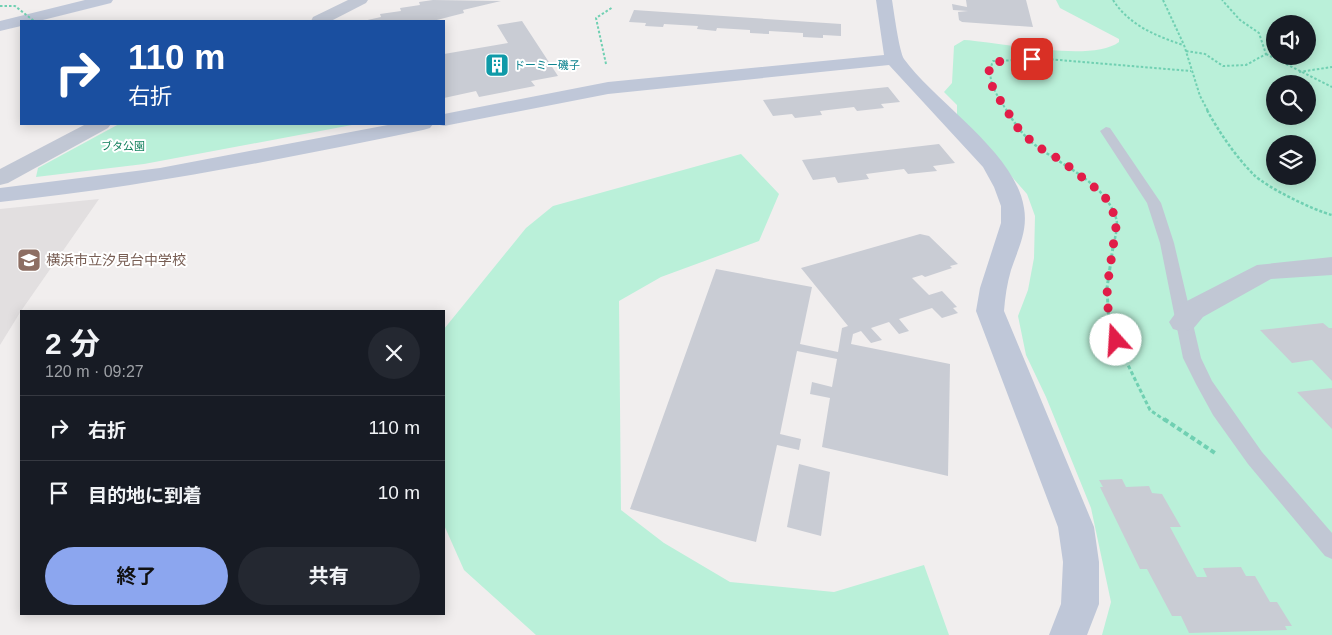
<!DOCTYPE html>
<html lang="ja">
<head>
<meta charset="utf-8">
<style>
  body { margin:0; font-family:Helvetica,"Noto Sans JP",sans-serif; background:#242831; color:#f1f3f6; height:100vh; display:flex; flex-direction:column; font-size:19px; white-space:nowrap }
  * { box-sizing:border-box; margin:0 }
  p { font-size:16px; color:#9ea1a6 }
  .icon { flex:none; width:28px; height:28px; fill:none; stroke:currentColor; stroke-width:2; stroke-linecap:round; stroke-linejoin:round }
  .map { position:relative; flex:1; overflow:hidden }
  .drawer { position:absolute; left:20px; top:310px; width:425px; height:305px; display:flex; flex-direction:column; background:#171b24; border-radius:0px; box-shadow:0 2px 12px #0003 }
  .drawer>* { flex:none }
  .hud { position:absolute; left:20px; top:20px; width:425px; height:105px; border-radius:0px; box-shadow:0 2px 12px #0003; background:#1a4fa0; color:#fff; overflow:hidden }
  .controls { position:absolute; left:1266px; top:15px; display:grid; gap:10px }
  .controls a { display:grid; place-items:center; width:50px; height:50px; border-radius:50%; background:#171b24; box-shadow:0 2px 12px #0003; font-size:25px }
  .pin { position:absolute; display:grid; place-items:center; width:42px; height:42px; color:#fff; margin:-21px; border-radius:10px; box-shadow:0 2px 8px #0006 }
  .me { position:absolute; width:55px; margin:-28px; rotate:341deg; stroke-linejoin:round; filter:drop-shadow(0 0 4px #0008) }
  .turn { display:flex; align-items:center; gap:18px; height:105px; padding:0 25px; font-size:22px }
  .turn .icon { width:65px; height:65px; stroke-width:2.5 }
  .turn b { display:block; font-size:35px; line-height:42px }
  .round { display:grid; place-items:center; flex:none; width:52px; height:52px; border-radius:26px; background:#242831 }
  .summary { display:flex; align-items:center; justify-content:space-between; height:85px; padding:0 25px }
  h1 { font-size:30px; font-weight:700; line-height:38px }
  .button { display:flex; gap:10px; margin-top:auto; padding:10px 25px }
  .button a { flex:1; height:58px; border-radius:30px; background:#8ca6ef; color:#111; font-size:20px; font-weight:700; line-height:58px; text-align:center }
  .button a+a { background:#242831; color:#f1f3f6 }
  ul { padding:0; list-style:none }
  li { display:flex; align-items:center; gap:15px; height:65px; padding:0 25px; border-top:1px solid #363941 }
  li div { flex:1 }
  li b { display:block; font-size:19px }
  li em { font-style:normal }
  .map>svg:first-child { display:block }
  .education { fill:#e2dfe0 }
  .green { fill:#baf0d9; fill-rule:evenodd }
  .building { fill:#c9ccd4 }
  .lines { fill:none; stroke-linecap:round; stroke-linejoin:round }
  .path-far3 { stroke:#70d0b2; stroke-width:2; stroke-dasharray:2.5 2; stroke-linecap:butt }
  .path-far2 { stroke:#70d0b2; stroke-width:2.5; stroke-dasharray:3 2; stroke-linecap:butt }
  .path-far1 { stroke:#70d0b2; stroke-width:3; stroke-dasharray:4 2.5; stroke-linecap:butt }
  .path { stroke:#70d0b2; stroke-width:4; stroke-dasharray:5 3; stroke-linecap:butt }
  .lane { fill:#c1c7d4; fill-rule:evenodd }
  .street { fill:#c1c7d4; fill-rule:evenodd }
  .secondary { fill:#bfc7d8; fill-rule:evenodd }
  .path-bridge { stroke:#70d0b2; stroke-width:2; stroke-dasharray:2.5 2; stroke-linecap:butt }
  .route { stroke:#e11d48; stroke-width:9; stroke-dasharray:0 16.2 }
  .labels { text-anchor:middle; stroke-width:4; stroke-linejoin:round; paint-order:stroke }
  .far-culture-label { font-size:11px; fill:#0d838f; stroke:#fff; text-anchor:start }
  .far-park-label { font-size:11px; fill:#13805d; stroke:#fff }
  .education-label { font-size:14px; fill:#785e54; stroke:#fff; text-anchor:start }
</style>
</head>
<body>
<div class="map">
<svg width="1332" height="635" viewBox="0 0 1332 635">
  <rect width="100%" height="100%" fill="#f1eeee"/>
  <path class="education" d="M99,199L21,311L0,345V209Z"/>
  <g class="green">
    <path d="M1056,0H1332V635H1102L1111,602L1091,508L1046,397L1026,355L1018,316L1028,290L1034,258L1035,216L1027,194L957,115V105L944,92L952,83L954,46L964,40C1000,42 1091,63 1119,42V39L1060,8ZM1275,24H1308V56H1275ZM1275,84H1308V116H1275ZM1275,144H1308V176H1275Z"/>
    <path d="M119,124H352V125L144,164L36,177L38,168Z"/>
    <path d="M741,154L779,194L759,241L661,277L619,301L621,510L664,543L730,582L834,592L924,565L949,635H536L464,570L444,525V329L526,228L553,206Z"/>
  </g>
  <g class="building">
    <path d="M433,0L501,1L463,10L464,13L433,21H363L381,17L380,14L401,11L400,8L420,5L419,2Z"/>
    <path d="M966,0H1026L1033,27L962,22L959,20L958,12L968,11L953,10L952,4L967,7Z"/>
    <path d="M634,10L841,24V36L823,35V38L803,37V33L769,31V34L750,33V30L717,28L716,31L697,29L698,26L664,24L663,27L645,26L646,23L629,22Z"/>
    <path d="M522,21L558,76L531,81L535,86L479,97L476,91L444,98V54L508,43L497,25Z"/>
    <path d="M888,87L900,102L881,104L884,108L857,111L854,107L820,111L822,115L795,118L792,114L773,116L763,100Z"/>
    <path d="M939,144L955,163L933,166L937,171L908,174L904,169L866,174L869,179L838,183L835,177L813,180L802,160Z"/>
    <path d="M920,234L929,236L958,264L950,266L952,268L925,277L922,275L912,278L929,295L942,291L957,307L953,308L958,313L942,318L932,308L899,319L909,331L899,334L889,322L871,328L882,340L871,343L861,331L853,334L851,344L950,364L948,476L822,447L830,398L810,394L812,382L832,387L837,359L797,351L780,434L801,439L799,450L777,445L756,542L630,509L716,269L812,287L800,344L838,352L842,328L848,326L801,268Z"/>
    <path d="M1323,323L1329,328H1332V381L1312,360L1292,363L1260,330Z"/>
    <path d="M1332,388V429L1297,392Z"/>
    <path d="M799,464L830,472L821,536L787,527Z"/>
    <path d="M1122,479L1126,487L1149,486L1152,493L1162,494L1181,527H1170L1197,577H1207L1203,568L1241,567L1246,576H1255L1270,602H1277L1292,626H1285L1287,630L1189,633L1181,616H1172L1147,569H1140L1100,487H1103L1099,480Z"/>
  </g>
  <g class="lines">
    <g class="path-far3">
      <path d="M1113,0C1129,25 1156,36 1183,45"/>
      <path d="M1163,0L1184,45L1200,96L1208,111"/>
      <path d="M1186,51L1205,54L1223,66L1246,65L1266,54L1259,33L1240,20L1222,0"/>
      <path d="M1266,54L1332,87"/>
      <path d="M606,64L596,18L613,7"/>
      <path d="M1299,72L1332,67"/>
      <path d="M1007,111C997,95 985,80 993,61L1047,59L1191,71"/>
    </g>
    <g class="path-far2">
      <path d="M1006,110C1014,122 1023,136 1035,145C1064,167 1104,182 1116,218C1119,226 1114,240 1113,249"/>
      <path d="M1207,110C1219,132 1236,157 1254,175C1268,188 1313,210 1332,215"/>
    </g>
    <path class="path-far1" d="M1113,247L1107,288L1109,326L1150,410L1166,421"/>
    <path class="path" d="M1164,419L1215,453"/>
    <path class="lane" d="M1106,127L1110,128L1161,203L1174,243L1201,358L1212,381L1262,452L1332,533V559L1325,556L1248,464L1213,415L1196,384L1183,358L1160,243L1147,203L1100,131Z"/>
    <g class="street">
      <path d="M348,0H368L366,3L331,21H311L313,17Z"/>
      <path d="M86,124H111L108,128L8,183L0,185V169Z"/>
      <path d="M1332,257V275L1271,279L1203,317L1193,329L1183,332L1173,329L1169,322L1183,303L1257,265Z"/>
    </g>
    <g class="secondary">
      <path d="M85,0H113L111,3L39,21H21V26L0,31V21Z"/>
      <path d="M876,0H892C894,12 899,51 904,59C936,103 1016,153 1024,208C1028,231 1018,249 1011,270C1007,284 1005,297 1004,311L1094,527L1099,562V604L1087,635H1049L1061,604L1063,562L1058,527L976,311L980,288L1001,223V206L994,187L983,167L889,65L608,94L444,126L436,124H444V114L608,82L884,55Z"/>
      <path d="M393,124H433L430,128L423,130C283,159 143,187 0,202V188L160,168Z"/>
    </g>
    <path class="path-bridge" d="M0,6H15L34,21"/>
  </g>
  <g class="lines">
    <path class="route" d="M1032,59L993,62L989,71L993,89L1018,128L1035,145L1062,161L1104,195L1117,220L1107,288L1109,326L1116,340"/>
  </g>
  <defs>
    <g id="building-square" transform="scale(1.25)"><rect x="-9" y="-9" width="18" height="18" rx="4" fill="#0f9aa8" stroke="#fff"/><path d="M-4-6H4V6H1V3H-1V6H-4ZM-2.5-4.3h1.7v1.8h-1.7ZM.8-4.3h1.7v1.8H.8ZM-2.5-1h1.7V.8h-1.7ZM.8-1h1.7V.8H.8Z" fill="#fff"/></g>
    <g id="school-square" transform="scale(1.25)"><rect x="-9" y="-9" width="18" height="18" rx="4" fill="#8d6e63" stroke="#fff"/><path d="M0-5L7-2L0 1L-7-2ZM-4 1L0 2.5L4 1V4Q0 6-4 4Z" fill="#fff"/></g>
  </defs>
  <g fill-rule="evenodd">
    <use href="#building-square" x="497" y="65"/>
    <use href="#school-square" x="29" y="260"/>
  </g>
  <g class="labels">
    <g class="far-culture-label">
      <text x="514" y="69">ドーミー磯子</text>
    </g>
    <g class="far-park-label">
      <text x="123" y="150">ブタ公園</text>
    </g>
    <g class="education-label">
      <text x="46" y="265">横浜市立汐見台中学校</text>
    </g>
  </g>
</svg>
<div class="controls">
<a><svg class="icon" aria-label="sound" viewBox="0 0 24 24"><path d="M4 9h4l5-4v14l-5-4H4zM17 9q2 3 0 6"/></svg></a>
<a><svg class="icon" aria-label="search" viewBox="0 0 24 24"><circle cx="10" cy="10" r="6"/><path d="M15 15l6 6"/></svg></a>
<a><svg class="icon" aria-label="layers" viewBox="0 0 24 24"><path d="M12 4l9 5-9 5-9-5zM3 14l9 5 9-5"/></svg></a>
</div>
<div class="pin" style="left:1032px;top:59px;background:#d93025"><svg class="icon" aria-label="arrive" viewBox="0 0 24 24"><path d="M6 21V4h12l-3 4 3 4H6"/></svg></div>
<svg class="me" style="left:1116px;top:340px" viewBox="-20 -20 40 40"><circle r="19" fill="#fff"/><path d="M0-13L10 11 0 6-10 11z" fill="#e11d48"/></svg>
<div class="hud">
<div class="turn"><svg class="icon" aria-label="right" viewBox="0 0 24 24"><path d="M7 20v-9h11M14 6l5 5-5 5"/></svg><div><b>110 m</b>右折</div></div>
</div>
<section class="drawer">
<div class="summary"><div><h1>2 分</h1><p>120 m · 09:27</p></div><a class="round"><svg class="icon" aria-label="close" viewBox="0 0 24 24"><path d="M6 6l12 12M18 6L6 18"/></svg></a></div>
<ul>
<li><svg class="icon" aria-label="right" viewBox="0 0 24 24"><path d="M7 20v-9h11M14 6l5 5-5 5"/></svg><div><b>右折</b></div><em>110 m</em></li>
<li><svg class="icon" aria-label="arrive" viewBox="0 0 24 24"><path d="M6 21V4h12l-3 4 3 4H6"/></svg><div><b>目的地に到着</b></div><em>10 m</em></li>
</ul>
<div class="button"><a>終了</a><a>共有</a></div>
</section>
</div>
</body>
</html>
